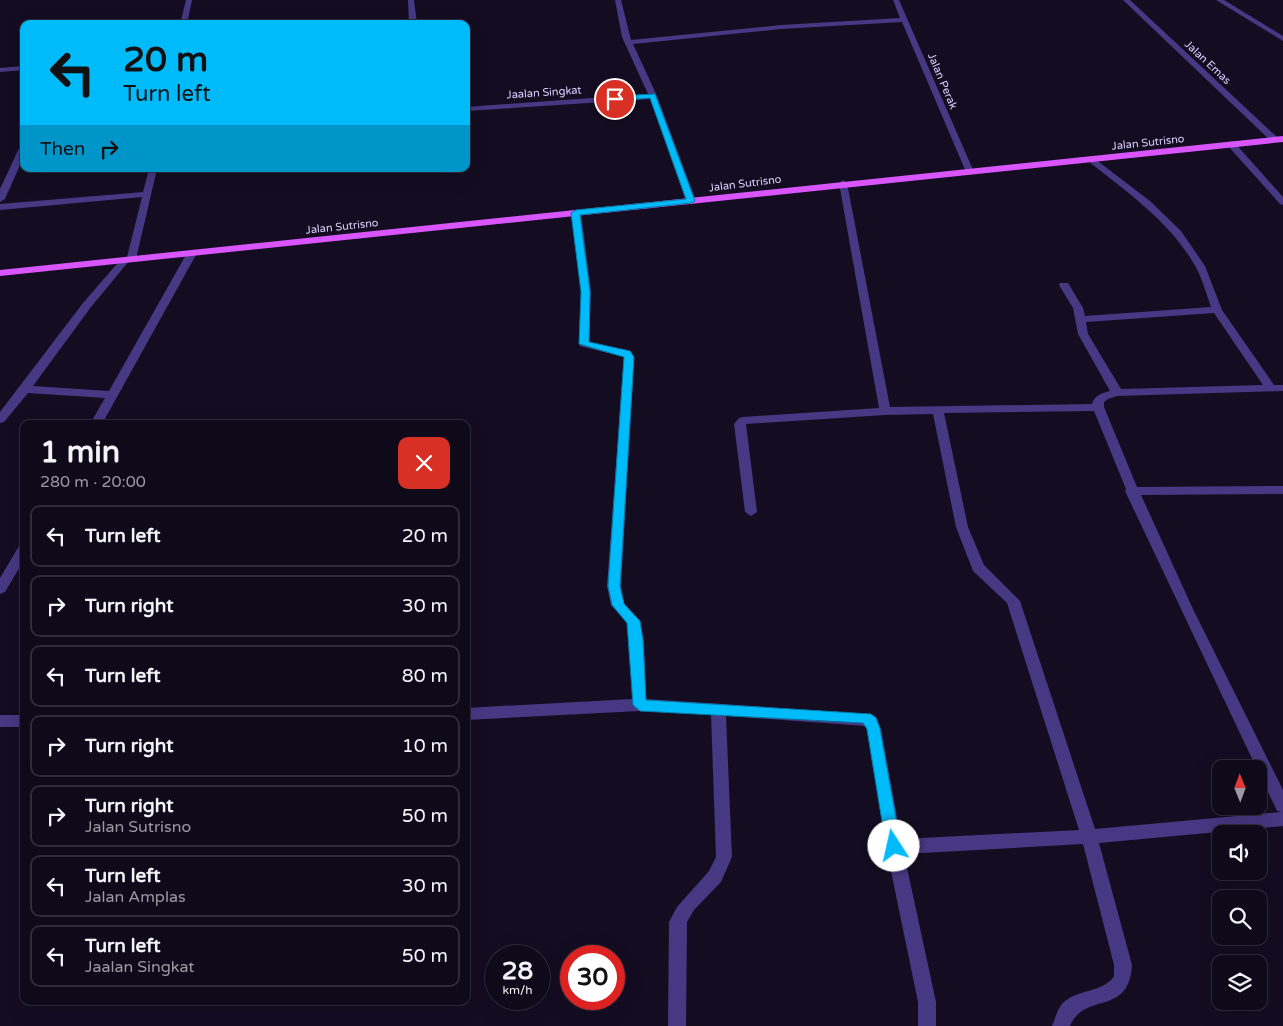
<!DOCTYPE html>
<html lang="en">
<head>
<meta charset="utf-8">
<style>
  body { margin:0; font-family:"Varela Round",sans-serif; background:#1d1827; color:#f1f3f6; height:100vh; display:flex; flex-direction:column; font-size:19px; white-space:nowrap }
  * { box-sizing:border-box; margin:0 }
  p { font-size:16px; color:#9b9aa2 }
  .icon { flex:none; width:28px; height:28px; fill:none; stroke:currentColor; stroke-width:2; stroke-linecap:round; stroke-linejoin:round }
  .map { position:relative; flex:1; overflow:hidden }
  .drawer { position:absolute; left:20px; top:420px; width:450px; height:585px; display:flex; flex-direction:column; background:#0f0a1a; border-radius:10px; box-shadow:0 5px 20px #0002,0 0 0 1px #2f2b39 }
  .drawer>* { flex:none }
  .banner { position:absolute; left:20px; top:20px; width:450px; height:152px; border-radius:10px; box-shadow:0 5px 20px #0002,0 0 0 1px #2f2b39; background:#00bbfa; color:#111; overflow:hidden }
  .needle { width:32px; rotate:359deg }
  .controls { position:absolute; left:1212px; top:760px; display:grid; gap:10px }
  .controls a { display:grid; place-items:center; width:55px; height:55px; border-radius:10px; background:#0f0a1a; box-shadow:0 5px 20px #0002,0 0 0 1px #2f2b39; font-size:25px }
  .speed { position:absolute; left:485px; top:945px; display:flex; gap:10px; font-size:25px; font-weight:700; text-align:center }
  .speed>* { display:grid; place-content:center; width:65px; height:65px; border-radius:50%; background:#0f0a1a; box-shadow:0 5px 20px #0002,0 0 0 1px #2f2b39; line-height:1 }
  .speed small { font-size:12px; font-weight:400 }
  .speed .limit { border:8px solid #d22; background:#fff; color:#111 }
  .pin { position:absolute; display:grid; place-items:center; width:42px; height:42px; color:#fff; margin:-21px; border:2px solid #fff; border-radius:50%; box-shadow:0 1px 5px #0007 }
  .me { position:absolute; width:55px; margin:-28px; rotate:350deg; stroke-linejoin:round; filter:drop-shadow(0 0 4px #0008) }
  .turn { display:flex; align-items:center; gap:18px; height:105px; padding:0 20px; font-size:22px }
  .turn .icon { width:65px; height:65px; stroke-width:2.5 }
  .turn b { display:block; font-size:35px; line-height:42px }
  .then { display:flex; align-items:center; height:48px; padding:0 20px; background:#0003; gap:10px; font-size:19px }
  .round { display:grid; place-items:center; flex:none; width:52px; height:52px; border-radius:10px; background:#1d1827 }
  .summary { display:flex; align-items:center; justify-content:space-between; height:85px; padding:0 20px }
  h1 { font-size:30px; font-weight:700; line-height:38px }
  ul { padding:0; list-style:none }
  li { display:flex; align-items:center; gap:15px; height:62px; margin:0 10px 8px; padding:0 10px; border:2px solid #2f2b39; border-radius:10px }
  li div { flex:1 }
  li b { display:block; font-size:19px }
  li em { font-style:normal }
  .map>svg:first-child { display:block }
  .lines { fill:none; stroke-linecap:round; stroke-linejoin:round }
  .minor { fill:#463882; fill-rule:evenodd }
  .major { fill:#d956ff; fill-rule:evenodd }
  .route { fill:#00bbfa; stroke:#007aa2 }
  .labels { text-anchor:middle; stroke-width:5; stroke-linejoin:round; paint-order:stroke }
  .far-street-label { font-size:11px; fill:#dccfff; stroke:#140d22 }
</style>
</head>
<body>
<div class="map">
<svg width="1283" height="1026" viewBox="0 0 1283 1026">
  <rect width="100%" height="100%" fill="#140d22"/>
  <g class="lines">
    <g class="minor">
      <path d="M186,0H192L187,24H180Z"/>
      <path d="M408,0H414L417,24H409Z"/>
      <path d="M615,0H621L631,40L781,25L900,18L893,0H899L974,172L970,175L966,172L902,22L781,29L633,44L657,96L696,201L691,204L686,201L650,99L466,111V107L648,94L622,37Z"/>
      <path d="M1123,0H1130L1278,138V142H1272Z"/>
      <path d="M1216,0H1224L1283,36V41Z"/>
      <path d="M24,66V70L0,72V68Z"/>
      <path d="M1231,141L1234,142L1283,197V205L1280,204L1228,146L1227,144Z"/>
      <path d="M21,144H24V156L5,199L0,202V189Z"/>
      <path d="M1091,156L1150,201L1181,231L1205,266L1222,310L1274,385H1283V391L1117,396L1108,399L1104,402V407L1137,487L1283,486V494L1141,495L1193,609L1283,790V826L1099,843L1132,965C1129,1017 1085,991 1070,1026H1052C1055,1019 1057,1010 1062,1004C1075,989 1104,993 1114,976V965L1083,844L904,854L936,1002V1026H918V1002L886,847L866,726L726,716L732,857L721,882L694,910L687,922L686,1026H668L669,922L677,907L709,871L716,857L711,715L639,711L466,720V708L632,699L630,641L627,623L611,605L607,586L624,357L580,346L579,344L581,291L571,213L576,210L581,213L591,291L589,342L631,351L634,357L621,586L624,603L640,621L644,641L646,699L871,714L877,718L881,729L901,839L1079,830L1007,603L973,571L956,527L933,414L885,415L746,424L757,512L751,516L745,512L734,424L739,418L743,417L879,408L839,183L843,180L847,183L890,407L1092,404C1094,395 1103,393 1110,391L1078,334L1073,308L1059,285L1060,283H1068L1083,308L1085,316L1211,307C1206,293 1202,277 1194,264C1169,221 1127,192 1088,161L1087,159ZM1214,313L1263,385L1121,389L1088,334L1086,322ZM1094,411L1126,489L1125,491L1257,769H1259V773L1277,811L1281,812L1095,829L1020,601L984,565L968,527L944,413Z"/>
      <path d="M149,169H157L136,259L129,261L91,307L33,386L109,391L187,253L192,250L195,251L197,253L102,424H90L105,398L28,393L4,422L0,423V412L83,303L122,258L127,257L142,197L0,210V204L143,192Z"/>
      <path d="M24,544V560L5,592L0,594V578L19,546Z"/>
      <rect x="0" y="715" width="24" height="12"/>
    </g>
    <path class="major" d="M1283,136V142L0,276V270Z"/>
  </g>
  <path class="route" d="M655,94L695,201L691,203L580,215L590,292L589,342L630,351L634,357L620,586L624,604L640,621L643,641L646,700L871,714L876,718L880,729L901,846L899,851L894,853L889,851L886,846L867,729L863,723L640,711L633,705L627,623L612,605L608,586L624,357L579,344L581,292L571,213L576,210L686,199L650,98L615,101L612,99L615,96Z"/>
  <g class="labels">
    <g class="far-street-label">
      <text transform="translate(1208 62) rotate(43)" y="4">Jalan Emas</text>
      <text transform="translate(943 81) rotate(67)" y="4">Jalan Perak</text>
      <text transform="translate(544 92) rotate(-4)" y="4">Jaalan Singkat</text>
      <text transform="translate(1148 142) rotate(-6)" y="4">Jalan Sutrisno</text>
      <text transform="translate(745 183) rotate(-7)" y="4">Jalan Sutrisno</text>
      <text transform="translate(342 226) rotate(-6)" y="4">Jalan Sutrisno</text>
    </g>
  </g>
</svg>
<div class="controls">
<a><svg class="needle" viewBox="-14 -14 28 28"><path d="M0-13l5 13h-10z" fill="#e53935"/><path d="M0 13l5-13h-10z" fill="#9b9aa2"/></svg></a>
<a><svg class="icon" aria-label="sound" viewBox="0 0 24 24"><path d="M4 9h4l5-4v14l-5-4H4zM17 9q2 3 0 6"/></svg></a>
<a><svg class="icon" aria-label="search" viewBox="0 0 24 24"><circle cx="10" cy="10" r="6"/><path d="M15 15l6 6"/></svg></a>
<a><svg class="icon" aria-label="layers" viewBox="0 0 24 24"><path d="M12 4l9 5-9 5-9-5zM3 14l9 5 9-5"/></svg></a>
</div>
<div class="speed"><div>28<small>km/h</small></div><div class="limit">30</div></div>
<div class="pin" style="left:615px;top:99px;background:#d93025"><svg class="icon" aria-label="arrive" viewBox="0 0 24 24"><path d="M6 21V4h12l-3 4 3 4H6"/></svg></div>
<svg class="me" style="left:894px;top:846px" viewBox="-20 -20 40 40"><circle r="19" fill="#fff"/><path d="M0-13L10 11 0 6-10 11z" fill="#00bbfa"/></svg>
<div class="banner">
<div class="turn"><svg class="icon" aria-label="left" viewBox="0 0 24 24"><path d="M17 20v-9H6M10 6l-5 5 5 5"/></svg><div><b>20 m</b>Turn left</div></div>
<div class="then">Then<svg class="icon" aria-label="right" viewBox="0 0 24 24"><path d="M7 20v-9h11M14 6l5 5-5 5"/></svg></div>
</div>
<section class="drawer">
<div class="summary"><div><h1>1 min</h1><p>280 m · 20:00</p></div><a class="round" style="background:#d93025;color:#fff"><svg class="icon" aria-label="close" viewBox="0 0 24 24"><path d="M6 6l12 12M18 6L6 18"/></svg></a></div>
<ul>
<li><svg class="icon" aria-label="left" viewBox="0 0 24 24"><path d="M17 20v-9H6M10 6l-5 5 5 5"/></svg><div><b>Turn left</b></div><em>20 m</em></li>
<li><svg class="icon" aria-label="right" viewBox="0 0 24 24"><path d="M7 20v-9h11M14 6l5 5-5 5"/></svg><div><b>Turn right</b></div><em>30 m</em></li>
<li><svg class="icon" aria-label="left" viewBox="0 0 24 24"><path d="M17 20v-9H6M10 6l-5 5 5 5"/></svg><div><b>Turn left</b></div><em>80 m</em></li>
<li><svg class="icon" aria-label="right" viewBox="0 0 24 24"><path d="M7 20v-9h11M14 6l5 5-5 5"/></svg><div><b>Turn right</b></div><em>10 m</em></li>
<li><svg class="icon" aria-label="right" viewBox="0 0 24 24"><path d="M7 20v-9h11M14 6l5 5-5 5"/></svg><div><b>Turn right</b><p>Jalan Sutrisno</p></div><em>50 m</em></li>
<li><svg class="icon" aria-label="left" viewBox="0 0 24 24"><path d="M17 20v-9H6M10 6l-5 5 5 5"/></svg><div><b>Turn left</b><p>Jalan Amplas</p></div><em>30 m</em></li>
<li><svg class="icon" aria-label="left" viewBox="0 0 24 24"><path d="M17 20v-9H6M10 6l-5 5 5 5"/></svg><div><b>Turn left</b><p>Jaalan Singkat</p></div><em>50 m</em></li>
</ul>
</section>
</div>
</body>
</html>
